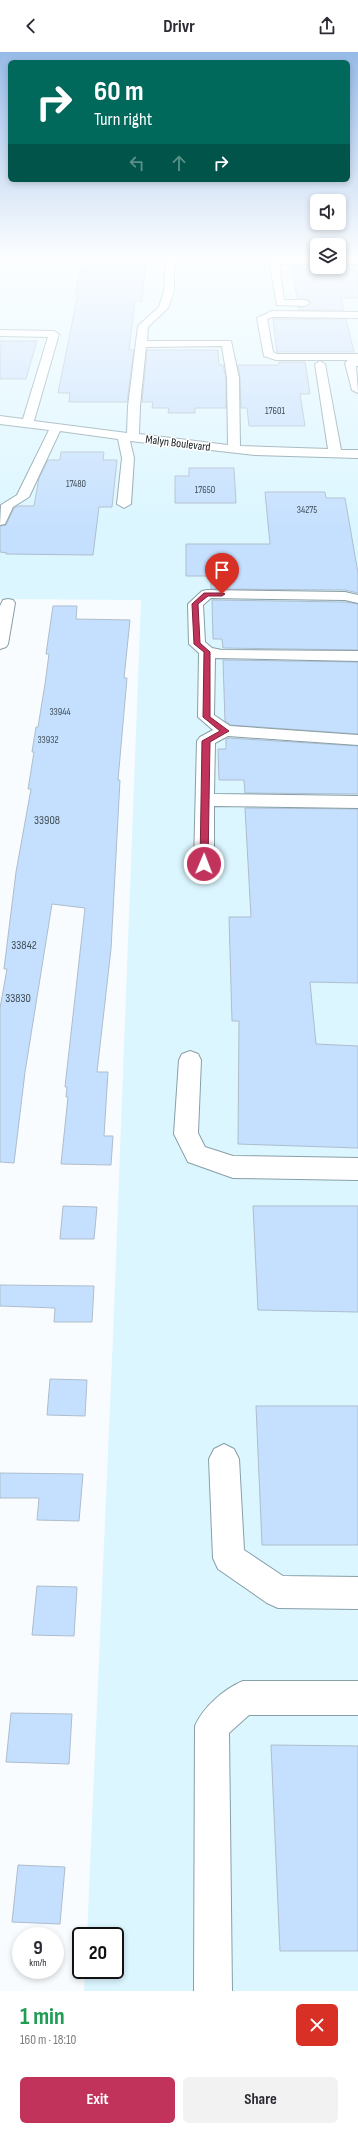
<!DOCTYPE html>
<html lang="en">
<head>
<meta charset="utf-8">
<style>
  body { margin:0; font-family:"Sofia Sans Condensed",sans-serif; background:#f2f2f3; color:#2b2b33; height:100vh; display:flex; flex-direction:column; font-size:15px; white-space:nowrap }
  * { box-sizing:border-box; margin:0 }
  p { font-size:13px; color:#7c7c81 }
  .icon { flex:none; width:22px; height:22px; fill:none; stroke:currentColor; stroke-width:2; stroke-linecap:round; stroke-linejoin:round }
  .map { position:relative; height:1939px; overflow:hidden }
  .sheet { display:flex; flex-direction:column; background:#fff; flex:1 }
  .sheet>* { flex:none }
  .guide { position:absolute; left:8px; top:8px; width:342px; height:122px; border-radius:6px; box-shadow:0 2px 6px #0003; background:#00695c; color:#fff; overflow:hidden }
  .buttons { position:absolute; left:310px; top:142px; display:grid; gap:8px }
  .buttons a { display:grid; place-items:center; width:36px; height:36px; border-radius:6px; background:#fff; box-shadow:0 2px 6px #0003; font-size:20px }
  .speed { position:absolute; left:12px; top:1875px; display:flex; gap:8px; font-size:20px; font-weight:700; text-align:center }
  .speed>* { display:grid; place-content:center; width:52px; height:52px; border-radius:50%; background:#fff; box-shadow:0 2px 6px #0003; line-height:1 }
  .speed small { font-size:10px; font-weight:400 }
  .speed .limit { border:2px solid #111; border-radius:6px; background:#fff; color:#111 }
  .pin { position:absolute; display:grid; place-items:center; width:34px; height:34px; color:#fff; margin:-41px -17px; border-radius:50% 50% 50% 0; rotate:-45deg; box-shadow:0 0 4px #0007 }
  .pin .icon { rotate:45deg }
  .me { position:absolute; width:44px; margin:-22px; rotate:1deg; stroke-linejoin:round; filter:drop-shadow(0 0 3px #0008) }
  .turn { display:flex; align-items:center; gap:14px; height:84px; padding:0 20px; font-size:18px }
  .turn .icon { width:52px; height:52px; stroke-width:2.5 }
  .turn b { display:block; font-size:28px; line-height:34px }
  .lanes { display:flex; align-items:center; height:38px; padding:0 20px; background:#0003; justify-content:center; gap:20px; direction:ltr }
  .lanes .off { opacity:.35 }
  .round { display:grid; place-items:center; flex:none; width:42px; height:42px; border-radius:6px; background:#f2f2f3 }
  .head { display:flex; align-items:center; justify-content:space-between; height:68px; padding:0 20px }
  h1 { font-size:24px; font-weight:700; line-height:30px; color:#1e9e55 }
  .button { display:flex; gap:8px; margin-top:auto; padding:8px 20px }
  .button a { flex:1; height:46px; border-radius:6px; background:#c2335c; color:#fff; font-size:16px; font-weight:700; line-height:46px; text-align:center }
  .button a+a { background:#f2f2f3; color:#2b2b33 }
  header { display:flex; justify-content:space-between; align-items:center; height:52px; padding:0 20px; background:#fff; font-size:18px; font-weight:700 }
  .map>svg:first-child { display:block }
  .built { fill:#dbf6ff }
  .building { fill:#c5e0fe; stroke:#aebdcd }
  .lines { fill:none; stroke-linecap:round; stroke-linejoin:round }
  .minor-casing { stroke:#889fa7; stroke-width:2 }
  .minor { fill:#fff; fill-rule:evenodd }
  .route { fill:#c2335c; stroke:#7e213c }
  .labels { text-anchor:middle; stroke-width:3; stroke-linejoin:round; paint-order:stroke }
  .far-number-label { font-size:10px; fill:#3f4c56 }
  .far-street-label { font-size:12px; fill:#121b1e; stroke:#fff }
  .number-label { font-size:12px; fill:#3f4c56 }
</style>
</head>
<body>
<header><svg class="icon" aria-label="back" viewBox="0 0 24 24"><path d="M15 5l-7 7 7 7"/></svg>Drivr<svg class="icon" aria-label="share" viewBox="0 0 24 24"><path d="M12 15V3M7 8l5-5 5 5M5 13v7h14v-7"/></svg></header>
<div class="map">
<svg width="358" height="1939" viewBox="0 0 358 1939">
  <rect width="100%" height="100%" fill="#f8fcfe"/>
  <path class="built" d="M0,206H317V215H339V206H358V1939H84L85,1918H115V1884H87L113,1284L141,548L0,547Z"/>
  <g class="building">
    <path d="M83,206H146L142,249H135L129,298H134L127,350H69L70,341H58L78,242H75Z"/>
    <path d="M291,214H354L355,219H358V246H340L344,258H299L298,255H306L311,250L306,247L297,246Z"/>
    <path d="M273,267H346L354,300H277Z"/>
    <path d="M0,289H37L26,327H0Z"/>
    <path d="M147,298H218L219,313H223L226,326V356H195V361H168L169,356H152L153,350H142Z"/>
    <path d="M279,310H305L310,342H300L305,374H249L247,356H241L240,326L238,313H279Z"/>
    <path d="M61,400H104L103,408H117L112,455H99L93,503L6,502L7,501L0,500V474L6,473L14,456L18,454H34L39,426L48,408H60Z"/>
    <path d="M189,416H234L236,451H175V424H189Z"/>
    <path d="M265,440H325L326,446H345L358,521V541L345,538L211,537V524H186V492H270Z"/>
    <path d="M212,548L345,550L358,552V598L223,596L222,587H213Z"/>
    <path d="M53,554H77L76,567L130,568L124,626H127L118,728H120L111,897L97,1020H108L104,1084H113L111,1113L61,1112L68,1045H66L67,1035H65L85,856L52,852L25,1020L14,1111L0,1110V956L7,917H4L16,820L31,737H28L34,700H32L36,675H38L45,632L49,602H46Z"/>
    <path d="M223,608L358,610V682L231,673L225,669Z"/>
    <path d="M228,686L358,694V742L245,741L244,728H219L218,697H226V687Z"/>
    <path d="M245,756L358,757V931L310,930L316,992L358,994V1096L238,1092L239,969H232L229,865H251Z"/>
    <path d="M63,1154L97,1155L94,1187H60Z"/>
    <path d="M253,1154H358V1260L258,1258Z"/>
    <path d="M0,1233L94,1234L92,1270H54L55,1256L0,1254Z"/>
    <path d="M50,1327L87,1328L85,1364L47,1363Z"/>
    <path d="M256,1354H358V1493H262Z"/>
    <path d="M0,1421L83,1422L79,1469L37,1468L39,1446H0Z"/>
    <path d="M37,1534L77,1535L74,1584L32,1583Z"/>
    <path d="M11,1661L72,1662L69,1712L6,1710Z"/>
    <path d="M271,1693L358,1694V1899H280Z"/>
    <path d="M18,1813L65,1815L60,1872L12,1870Z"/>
  </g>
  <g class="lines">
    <g class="minor-casing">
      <g id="minor">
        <path d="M166,206H174V239L168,256L148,275L147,289H231L239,326L240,394L328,397L315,312L320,309L325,312L341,398H358V406L255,403L130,389L134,406L131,452L124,456L117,452L122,406L118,387L60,379L29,445L13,455L5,472L0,473L1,453L17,443L49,378L0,372V364L23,367L48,285L0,284V278L54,279L59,282L34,369L127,381L128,354L138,274L159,255L164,239ZM222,294L227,326L228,393L139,382L140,354L146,295Z"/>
        <path d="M317,206V212H279L284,248H305L310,251L305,254L277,253L269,209L271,207Z"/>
        <rect x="339" y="206" width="19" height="6"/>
        <path d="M272,259L358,260V266L273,265L267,267L273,300L277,302H358V314H356L358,341L352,338L345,311L348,308H276L264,304L257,266Z"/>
        <path d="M207,538L345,540L358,543V551L345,548L211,546L203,553L205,590L212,596L222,598L358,599V609L215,606L214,663L230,674L358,683V693L228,684L215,691L214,742L358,744V756L214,754V812L211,817L204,819L197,817L194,812L197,689L200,685L213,678L198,665L199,601L189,592L188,552L202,539Z"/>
        <path d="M8,547L13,548L15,551L8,592L6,595L0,597V554L3,548Z"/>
        <path d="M190,999L198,1002L201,1008L198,1081L205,1095L233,1104L358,1106V1128L233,1126L188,1110L174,1082L179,1008L182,1002Z"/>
        <path d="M224,1392L234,1397L239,1407L244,1498L283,1524L358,1525V1557L278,1556L267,1551L218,1517L213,1506L209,1407L214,1397Z"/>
        <path d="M243,1629H358V1663H249L229,1681L232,1939H194L195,1674C203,1655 224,1637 243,1629Z"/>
      </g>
    </g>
    <use href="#minor" class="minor"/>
  </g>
  <linearGradient id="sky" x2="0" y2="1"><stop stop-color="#97bae7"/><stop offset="0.43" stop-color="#fcfeff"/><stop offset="1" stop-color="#fcfeff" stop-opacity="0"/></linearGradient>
  <rect width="358" height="477" fill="url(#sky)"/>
  <path class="route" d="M204,541H222L225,542L222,544H208L198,552L200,591L210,600V665L229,679L210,690L208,812L204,814L200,812L202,689L220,679L203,665L204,600L194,592L192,552Z"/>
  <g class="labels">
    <g class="far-number-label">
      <text x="275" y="362">17601</text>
      <text x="76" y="435">17480</text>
      <text x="205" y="441">17650</text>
      <text x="307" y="461">34275</text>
      <text x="60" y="663">33944</text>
      <text x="48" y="691">33932</text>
    </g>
    <g class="far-street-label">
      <text transform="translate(178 391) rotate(7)" y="4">Malyn Boulevard</text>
    </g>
    <g class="number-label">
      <text x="47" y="772">33908</text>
      <text x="24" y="897">33842</text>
      <text x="18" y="950">33830</text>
    </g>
  </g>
</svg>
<div class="buttons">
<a><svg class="icon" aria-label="sound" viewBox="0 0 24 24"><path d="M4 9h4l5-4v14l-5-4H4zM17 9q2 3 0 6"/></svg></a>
<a><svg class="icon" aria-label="layers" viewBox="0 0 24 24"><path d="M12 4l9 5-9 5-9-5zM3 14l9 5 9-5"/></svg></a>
</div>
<div class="speed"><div>9<small>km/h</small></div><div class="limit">20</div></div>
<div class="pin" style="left:222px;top:542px;background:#d93025"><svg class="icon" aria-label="arrive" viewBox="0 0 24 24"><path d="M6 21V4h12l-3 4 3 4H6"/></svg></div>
<svg class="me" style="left:204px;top:812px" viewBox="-20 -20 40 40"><circle r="17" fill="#c2335c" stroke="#fff" stroke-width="3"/><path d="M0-11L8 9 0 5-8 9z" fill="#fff"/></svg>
<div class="guide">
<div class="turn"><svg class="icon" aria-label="right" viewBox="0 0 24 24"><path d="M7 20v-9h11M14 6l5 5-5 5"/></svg><div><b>60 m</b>Turn right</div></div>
<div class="lanes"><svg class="icon off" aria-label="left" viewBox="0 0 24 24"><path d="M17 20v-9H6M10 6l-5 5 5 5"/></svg><svg class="icon off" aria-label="ahead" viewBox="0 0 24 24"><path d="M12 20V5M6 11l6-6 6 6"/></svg><svg class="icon" aria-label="right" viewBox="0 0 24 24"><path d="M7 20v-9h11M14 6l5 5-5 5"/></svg></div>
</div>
</div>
<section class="sheet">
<div class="head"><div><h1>1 min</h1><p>160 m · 18:10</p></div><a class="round" style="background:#d93025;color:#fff"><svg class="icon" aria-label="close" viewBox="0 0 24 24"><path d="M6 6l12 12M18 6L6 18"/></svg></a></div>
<div class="button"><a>Exit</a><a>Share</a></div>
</section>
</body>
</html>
